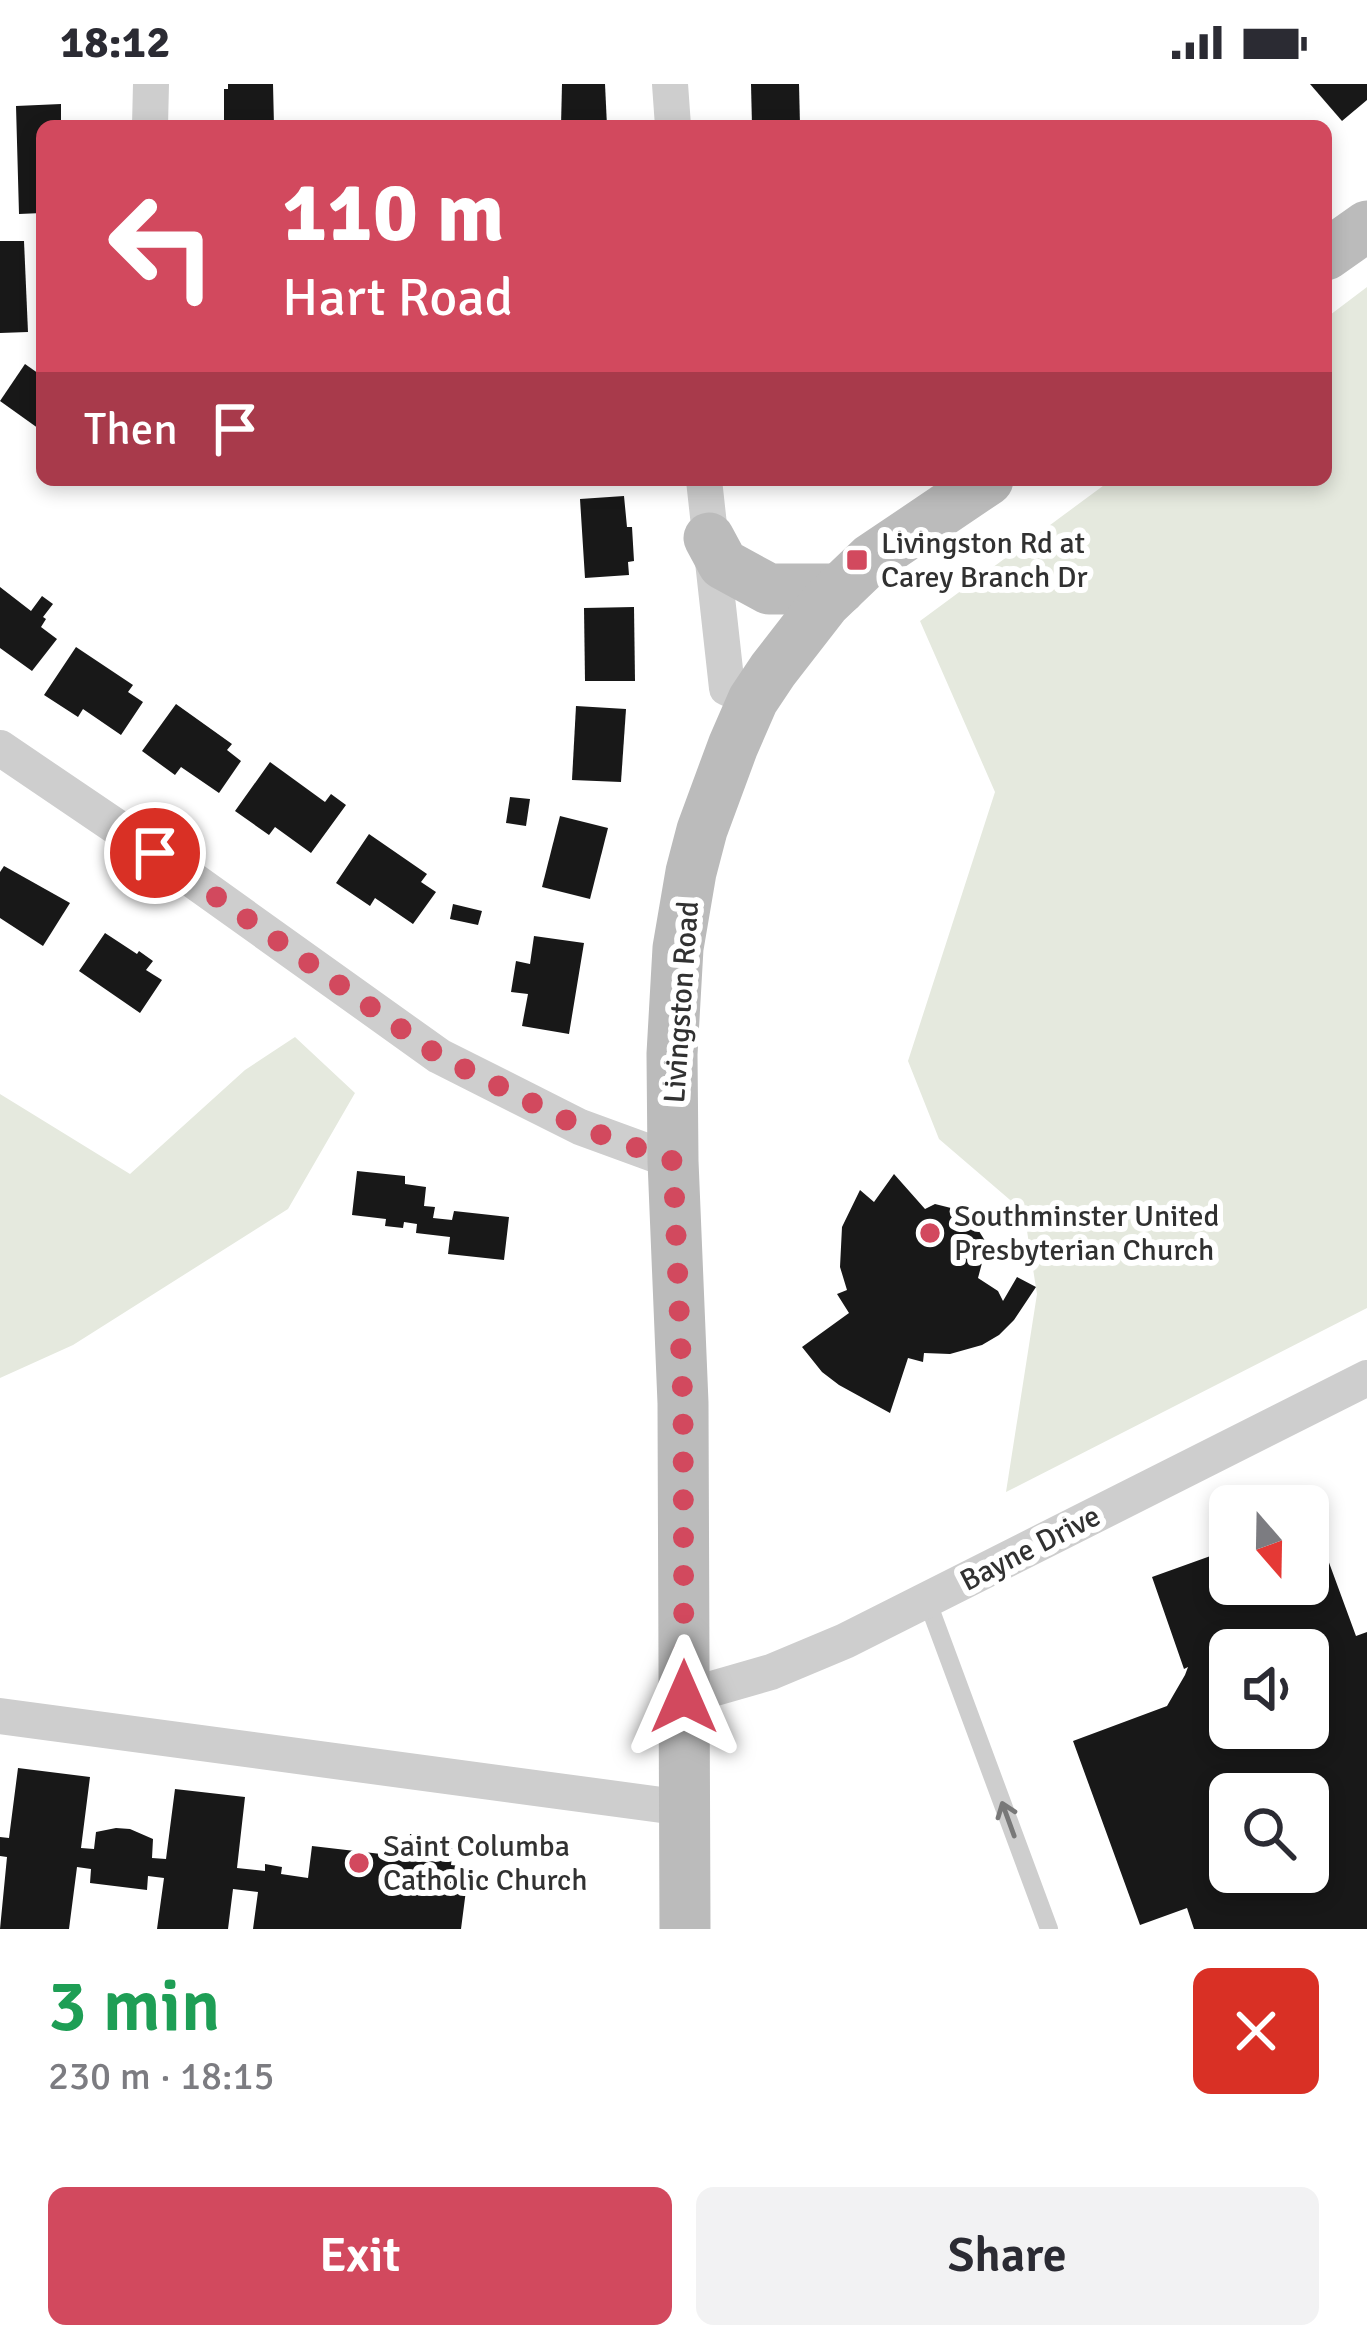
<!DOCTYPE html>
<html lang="en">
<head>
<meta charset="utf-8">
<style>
  body { margin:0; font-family:Signika,sans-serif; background:#f2f2f3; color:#2b2b33; height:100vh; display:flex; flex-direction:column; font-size:45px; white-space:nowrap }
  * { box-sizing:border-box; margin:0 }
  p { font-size:39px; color:#7c7c81 }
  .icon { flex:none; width:66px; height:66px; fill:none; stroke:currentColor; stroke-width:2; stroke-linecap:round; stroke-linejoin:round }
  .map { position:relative; height:1845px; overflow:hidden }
  .sheet { display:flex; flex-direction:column; background:#fff; flex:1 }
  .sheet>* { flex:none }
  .guide { position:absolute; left:36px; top:36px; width:1296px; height:366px; border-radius:18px; box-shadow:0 6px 18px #0003; background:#d2495e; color:#fff; overflow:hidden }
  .needle { width:78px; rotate:160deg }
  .tools { position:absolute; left:1209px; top:1401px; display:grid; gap:24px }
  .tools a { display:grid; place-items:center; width:120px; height:120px; border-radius:18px; background:#fff; box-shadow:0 6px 18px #0003; font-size:60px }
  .pin { position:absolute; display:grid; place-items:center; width:102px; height:102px; color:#fff; margin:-51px; border:6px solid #fff; border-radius:50%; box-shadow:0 3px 12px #0007 }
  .me { position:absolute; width:132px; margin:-66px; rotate:0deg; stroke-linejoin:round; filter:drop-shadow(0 0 9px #0008) }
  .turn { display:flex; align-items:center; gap:42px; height:252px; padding:0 48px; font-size:54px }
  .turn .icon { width:156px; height:156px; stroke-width:2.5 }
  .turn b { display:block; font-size:84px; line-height:102px }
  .then { display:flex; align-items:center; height:114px; padding:0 48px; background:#0003; gap:24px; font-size:45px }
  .round { display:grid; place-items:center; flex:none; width:126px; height:126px; border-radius:18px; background:#f2f2f3 }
  .head { display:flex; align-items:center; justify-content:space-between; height:204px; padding:0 48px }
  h1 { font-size:72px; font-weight:600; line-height:90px; color:#1e9e55 }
  .primary-button { display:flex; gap:24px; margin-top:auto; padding:24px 48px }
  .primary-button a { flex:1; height:138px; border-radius:18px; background:#d2495e; color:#fff; font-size:48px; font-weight:600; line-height:138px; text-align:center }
  .primary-button a+a { background:#f2f2f3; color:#2b2b33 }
  .status { display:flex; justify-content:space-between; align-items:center; height:84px; padding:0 60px; background:#fff; direction:ltr }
  .status svg { height:33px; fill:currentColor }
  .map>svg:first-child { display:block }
  .green { fill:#e5e9de }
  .building { fill:#181818; fill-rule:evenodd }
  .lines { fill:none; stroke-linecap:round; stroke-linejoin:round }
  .lane { stroke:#cecece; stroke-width:18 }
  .street { stroke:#cecece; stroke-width:36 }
  .secondary { stroke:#bbb; stroke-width:51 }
  .oneway { stroke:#787878 }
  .route { stroke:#d2495e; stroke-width:21; stroke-dasharray:0 37.8 }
  .poi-dot { fill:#d2495e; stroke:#fff; stroke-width:4.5 }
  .labels { text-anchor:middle; stroke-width:12; stroke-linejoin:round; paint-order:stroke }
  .poi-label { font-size:30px; fill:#313131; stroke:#fff; text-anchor:start }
  .street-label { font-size:30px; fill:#313131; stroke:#fff }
</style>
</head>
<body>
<div class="status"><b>18:12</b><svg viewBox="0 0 49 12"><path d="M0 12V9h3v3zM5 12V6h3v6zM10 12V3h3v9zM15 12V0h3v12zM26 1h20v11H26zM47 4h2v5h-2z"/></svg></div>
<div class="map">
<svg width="1367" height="1845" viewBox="0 0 1367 1845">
  <rect width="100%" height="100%" fill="#fff"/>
  <g class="green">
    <path d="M1367,203V1224L1006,1408L1037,1210L1024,1128L939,1055L908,977L995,708L920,537L1111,396H1326V234Z"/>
    <path d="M295,953L355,1009L288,1125L73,1261L0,1294V1010L130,1090L245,986Z"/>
  </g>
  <g class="building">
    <path d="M228,0H273L274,42L224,40V5H228Z"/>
    <path d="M562,0H605L607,42H561Z"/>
    <path d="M751,0H799L800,41L752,42Z"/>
    <path d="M1310,0H1367V16L1342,37Z"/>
    <path d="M61,20V42H42V129L19,130L16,22Z"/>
    <path d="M0,157H24L28,248L0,249Z"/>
    <path d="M25,280L42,292V347L0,317Z"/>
    <path d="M624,412L627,443H632L634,477L628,478L629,491L585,494L580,415Z"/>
    <path d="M0,503L31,527L42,512L53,520L43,533L46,535L41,543L57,555L32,587L0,564Z"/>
    <path d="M634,523L635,597H585L584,524Z"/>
    <path d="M76,563L133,601L128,608L143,618L121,651L83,625L78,633L44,611Z"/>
    <path d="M176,620L232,660L227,666L241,677L219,709L181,683L175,691L142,667Z"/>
    <path d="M576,622L626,625L621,698L572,696Z"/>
    <path d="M270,678L325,718L331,710L346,721L311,769L275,743L269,751L235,727Z"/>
    <path d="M510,713L530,715L526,742L506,739Z"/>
    <path d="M560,732L608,744L590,815L542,803Z"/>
    <path d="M369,750L427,790L421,798L436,808L413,840L375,814L370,822L336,799Z"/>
    <path d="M4,782L70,819L43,862L0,834V788Z"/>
    <path d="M453,820L482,827L478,841L450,835Z"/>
    <path d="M105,849L137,870L139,867L153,877L146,886L162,896L140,929L79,887Z"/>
    <path d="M534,852L584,859L569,950L522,942L528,910L511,908L516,877L530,880Z"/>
    <path d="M357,1087L405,1092V1100L426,1103L424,1122L435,1123L433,1134L452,1136L454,1127L509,1133L504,1176L448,1170L450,1153L416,1149L417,1140L404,1138L403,1144L385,1142L386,1135L352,1131Z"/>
    <path d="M894,1090L925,1125L935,1120L967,1128L987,1160L978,1194L998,1207L1003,1217L1017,1193L1036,1203L1014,1236L999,1251L982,1261L950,1270L924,1269L923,1278L908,1274L890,1329L839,1301L822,1288L802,1263L849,1229L837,1210L847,1206L840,1183L842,1143L860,1106L874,1118Z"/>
    <path d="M1313,1435L1356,1552L1367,1548V1845H1194L1187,1824L1140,1841L1073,1657L1167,1622L1185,1591L1188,1583L1184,1585L1152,1493L1230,1465V1500H1308V1437ZM1230,1566H1308V1644H1230ZM1230,1710H1308V1788H1230Z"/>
    <path d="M18,1684L90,1693L81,1764L94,1765L96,1748L116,1744L130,1745L153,1755L152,1774L166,1775L175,1705L245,1713L237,1784L265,1787V1780L282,1783L281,1790L308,1794L312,1762L407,1773L410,1750L454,1755L451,1781L469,1783L461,1845H253L258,1808L233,1805L228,1845H157L164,1794L148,1792L147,1806L90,1799L91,1785L77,1783L69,1845H0L7,1773L0,1772V1753L9,1754Z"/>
  </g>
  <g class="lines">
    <path class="lane" d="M927,1516L1049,1845"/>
    <g class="street">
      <path d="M670,0L673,42"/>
      <path d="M150,42L151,0"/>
      <path d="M704,396L727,604L753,616"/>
      <path d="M0,664L155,769L439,972L580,1043L673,1077"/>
      <path d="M684,1613L771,1588L845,1557L1367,1294"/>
      <path d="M0,1632L684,1724"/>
    </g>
    <g class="secondary">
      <path d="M1326,171L1367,142"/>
      <path d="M709,454L723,480L769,505H840"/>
      <path d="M685,1845L683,1319L673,1077L672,970L678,864L691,788L702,746L733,662L753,616L773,586L825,519L871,475L988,396"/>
    </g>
  </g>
  <defs><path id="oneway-shaft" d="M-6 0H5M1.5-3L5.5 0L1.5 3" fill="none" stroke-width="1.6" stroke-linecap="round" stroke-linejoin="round" transform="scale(3)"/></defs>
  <use class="oneway" href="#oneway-shaft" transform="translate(1008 1735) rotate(-110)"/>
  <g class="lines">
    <path class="route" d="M155,769L439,972L580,1043L673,1077L683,1319L684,1613"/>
  </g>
  <g class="poi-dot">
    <rect x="845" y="464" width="24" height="24" rx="6"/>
    <circle cx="930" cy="1149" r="12"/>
    <circle cx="359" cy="1779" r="12"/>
  </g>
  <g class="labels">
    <g class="poi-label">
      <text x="881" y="469">Livingston Rd at<tspan x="881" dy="34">Carey Branch Dr</tspan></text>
      <text x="954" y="1142">Southminster United<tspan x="954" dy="34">Presbyterian Church</tspan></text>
      <text x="383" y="1772">Saint Columba<tspan x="383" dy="34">Catholic Church</tspan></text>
    </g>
    <g class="street-label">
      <text transform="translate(681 918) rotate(-86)" y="10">Livingston Road</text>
      <text transform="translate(1030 1464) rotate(-27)" y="10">Bayne Drive</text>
    </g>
  </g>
</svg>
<div class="tools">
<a><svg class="needle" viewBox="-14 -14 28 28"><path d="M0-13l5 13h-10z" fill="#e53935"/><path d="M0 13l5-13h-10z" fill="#7c7c81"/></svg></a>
<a><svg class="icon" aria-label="sound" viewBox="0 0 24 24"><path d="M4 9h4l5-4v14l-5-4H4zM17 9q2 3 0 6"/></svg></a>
<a><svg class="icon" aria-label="search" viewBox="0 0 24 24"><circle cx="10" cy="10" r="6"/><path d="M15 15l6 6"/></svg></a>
</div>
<div class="pin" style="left:155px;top:769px;background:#d93025"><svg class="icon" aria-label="arrive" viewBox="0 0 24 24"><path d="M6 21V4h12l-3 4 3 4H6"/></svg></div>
<svg class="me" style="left:684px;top:1613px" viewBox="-20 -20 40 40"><path d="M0-17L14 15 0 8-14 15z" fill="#d2495e" stroke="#fff" stroke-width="4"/></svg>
<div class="guide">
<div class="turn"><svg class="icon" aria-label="left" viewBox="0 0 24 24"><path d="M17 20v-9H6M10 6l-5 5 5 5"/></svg><div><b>110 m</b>Hart Road</div></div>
<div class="then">Then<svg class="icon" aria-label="arrive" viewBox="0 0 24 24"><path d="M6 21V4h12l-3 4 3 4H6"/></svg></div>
</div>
</div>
<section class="sheet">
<div class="head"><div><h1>3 min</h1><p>230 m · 18:15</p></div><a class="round" style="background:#d93025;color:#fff"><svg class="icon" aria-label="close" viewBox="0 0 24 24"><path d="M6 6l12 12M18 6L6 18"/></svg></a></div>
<div class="primary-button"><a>Exit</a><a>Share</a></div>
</section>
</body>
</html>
